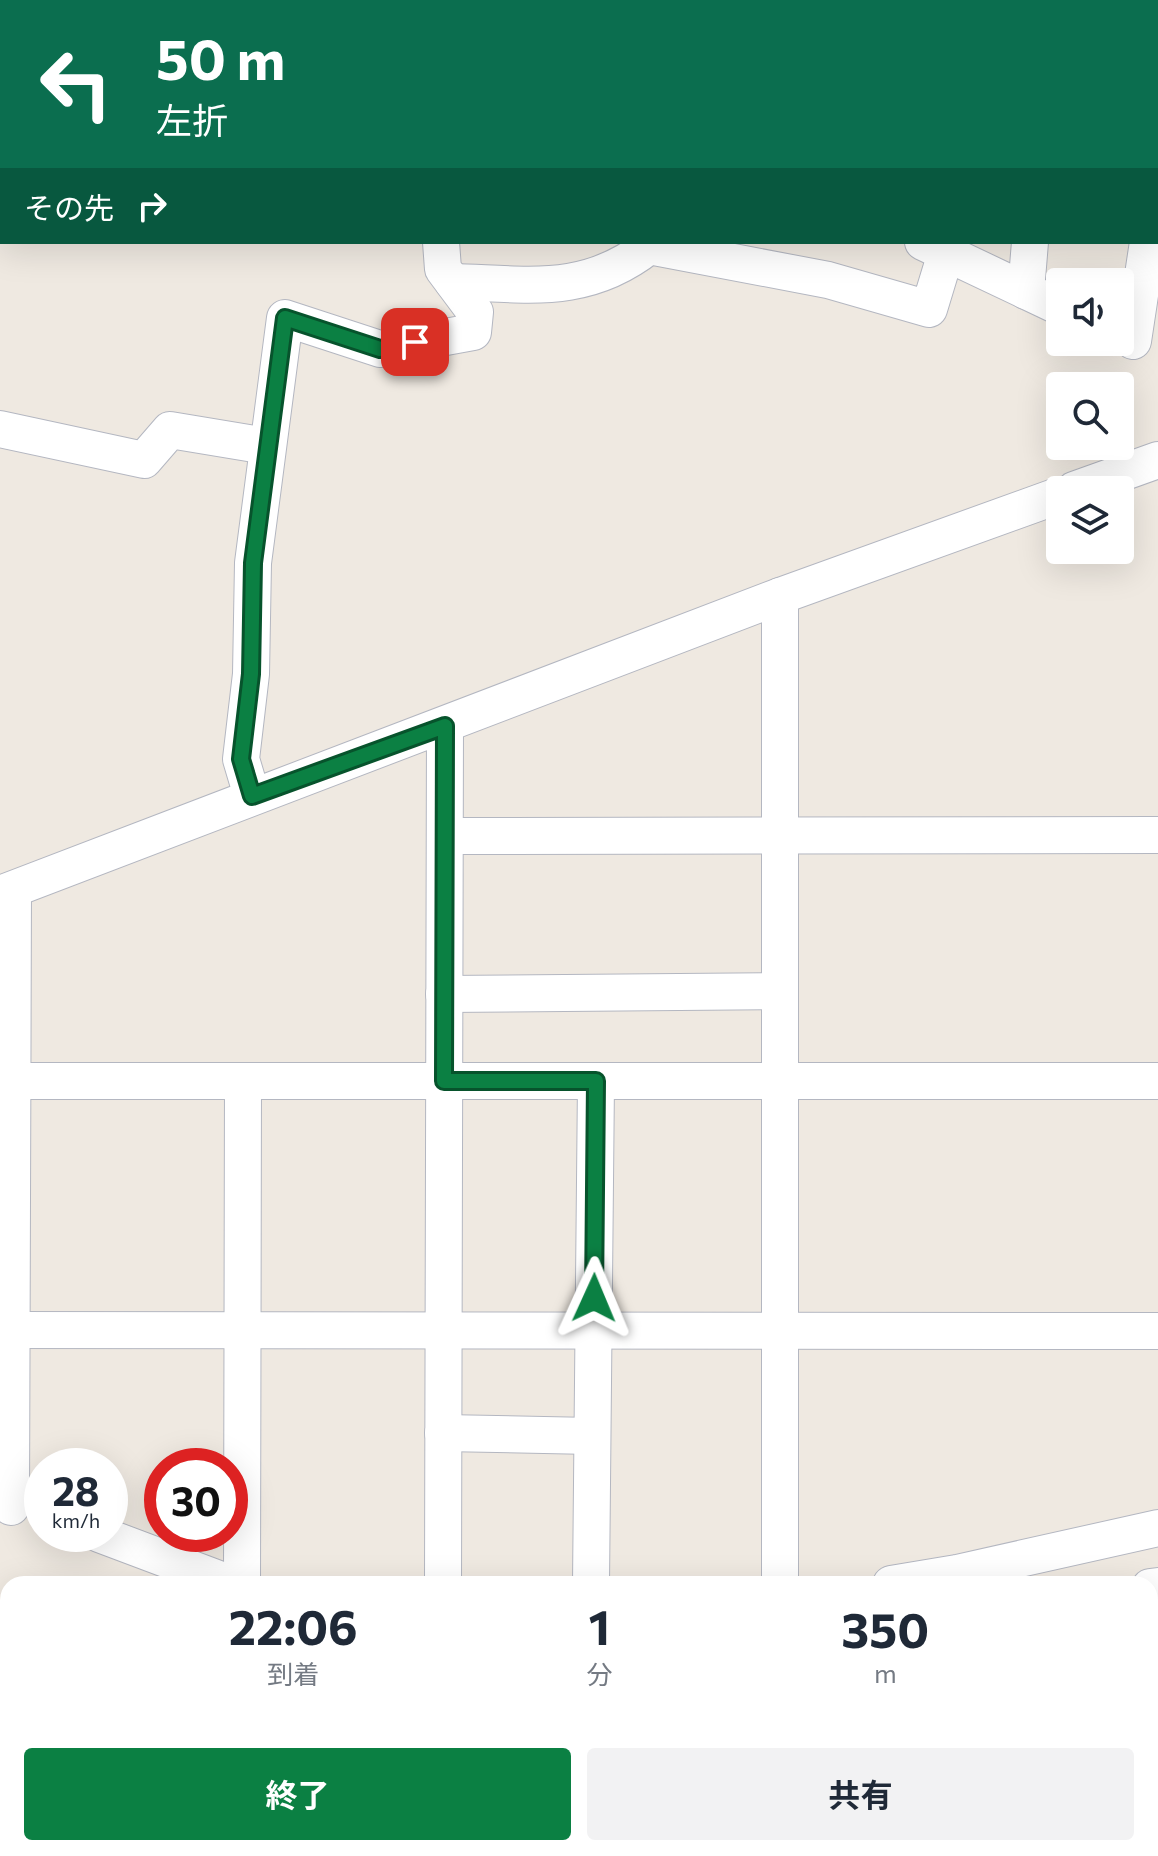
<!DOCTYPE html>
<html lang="ja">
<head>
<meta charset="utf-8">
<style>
  body { margin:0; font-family:Commissioner,"Noto Sans JP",sans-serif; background:#f2f2f3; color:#1f2937; height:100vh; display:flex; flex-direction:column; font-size:30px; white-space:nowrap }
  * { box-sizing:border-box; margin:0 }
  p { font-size:26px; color:#747a83 }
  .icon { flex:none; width:44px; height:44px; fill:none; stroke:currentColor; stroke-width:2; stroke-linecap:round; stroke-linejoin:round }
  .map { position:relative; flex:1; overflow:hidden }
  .details { position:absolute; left:0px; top:1576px; width:1158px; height:280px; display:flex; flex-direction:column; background:#fff; border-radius:24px 24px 0 0; box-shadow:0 8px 32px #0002 }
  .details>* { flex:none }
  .hud { position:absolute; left:0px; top:0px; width:1158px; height:244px; box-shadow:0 8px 32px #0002; background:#0b6e4f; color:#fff; overflow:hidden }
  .buttons { position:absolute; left:1046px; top:268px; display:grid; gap:16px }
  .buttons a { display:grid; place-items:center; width:88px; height:88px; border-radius:8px; background:#fff; box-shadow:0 8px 32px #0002; font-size:40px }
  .speed { position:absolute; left:24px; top:1448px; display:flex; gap:16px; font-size:40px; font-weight:700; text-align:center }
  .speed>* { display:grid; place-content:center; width:104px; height:104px; border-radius:50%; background:#fff; box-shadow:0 8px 32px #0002; line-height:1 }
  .speed small { font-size:20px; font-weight:400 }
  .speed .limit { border:12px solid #d22; background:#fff; color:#111 }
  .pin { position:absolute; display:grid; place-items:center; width:68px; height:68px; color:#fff; margin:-34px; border-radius:16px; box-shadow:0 4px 12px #0006 }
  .me { position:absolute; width:88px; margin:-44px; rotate:1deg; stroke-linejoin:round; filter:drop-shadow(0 0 6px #0008) }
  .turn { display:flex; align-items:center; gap:28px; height:168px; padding:0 24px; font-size:36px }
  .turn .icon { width:104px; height:104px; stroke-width:2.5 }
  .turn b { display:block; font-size:56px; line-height:68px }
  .then { display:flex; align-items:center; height:76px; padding:0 24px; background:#0003; gap:16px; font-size:30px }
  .eta { display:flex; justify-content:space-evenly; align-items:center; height:136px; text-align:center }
  .eta b { font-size:48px; font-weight:700; line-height:56px }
  .primary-button { display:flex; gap:16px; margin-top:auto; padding:16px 24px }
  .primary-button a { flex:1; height:92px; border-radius:8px; background:#0b8043; color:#fff; font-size:32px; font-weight:700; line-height:92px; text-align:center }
  .primary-button a+a { background:#f2f2f3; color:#1f2937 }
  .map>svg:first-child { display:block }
  .water { fill:#75cff0 }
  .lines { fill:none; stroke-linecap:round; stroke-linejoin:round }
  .minor-casing { stroke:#b4b7c1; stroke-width:38 }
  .minor { stroke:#fff; stroke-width:36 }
  .route-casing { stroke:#07532c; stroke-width:20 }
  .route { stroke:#0b8043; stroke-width:14 }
</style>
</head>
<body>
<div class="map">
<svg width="1158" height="1856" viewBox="0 0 1158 1856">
  <rect width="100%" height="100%" fill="#efe9e1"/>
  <path class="water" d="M1158,1770V1856H900L924,1848H1150V1773Z"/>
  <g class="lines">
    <g class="minor-casing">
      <g id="minor">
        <path d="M1130,0L1133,2"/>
        <path d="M0,2L6,0"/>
        <path d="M166,2V0"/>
        <path d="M399,2V0"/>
        <path d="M606,2V0"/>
        <path d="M794,2V0"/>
        <path d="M925,2V0"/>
        <path d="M1053,2V0"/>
        <path d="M1156,18L1158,19"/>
        <path d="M0,133H2"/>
        <path d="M1156,189L1158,175"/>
        <path d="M923,242L1060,307"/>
        <path d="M453,282C528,284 586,296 649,246L828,280L929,309L946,253"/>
        <path d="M1026,291L1030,242"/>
        <path d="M1133,341L1148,242"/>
        <path d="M0,429L144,460L170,430L266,446"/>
        <path d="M1074,490L1158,460"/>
        <path d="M252,796L241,759L251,674L253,563L285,318L380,349L473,332L475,312L443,269L441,242"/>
        <path d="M445,836L1158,835"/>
        <path d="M0,894L780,596L1060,495"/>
        <path d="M444,994L778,991"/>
        <path d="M0,1081H1158"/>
        <path d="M0,1330L1158,1331"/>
        <path d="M443,1433L592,1436"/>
        <path d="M11,1507L13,890"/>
        <path d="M99,1534L232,1584"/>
        <path d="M242,1584L243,1082"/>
        <path d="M443,1584L445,726"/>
        <path d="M591,1584L596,1081"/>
        <path d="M780,1584V596"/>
        <path d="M891,1584L957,1573L1158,1528"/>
        <path d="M1150,1587L1158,1586"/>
        <path d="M0,1805H8"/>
      </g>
    </g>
    <use href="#minor" class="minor"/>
  </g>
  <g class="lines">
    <g class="route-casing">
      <path id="route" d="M415,342L380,349L285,318L253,563L251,674L241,759L252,796L445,726L444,1081H596L594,1298"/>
    </g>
    <use href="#route" class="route"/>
  </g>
</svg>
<div class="buttons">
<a><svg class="icon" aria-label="sound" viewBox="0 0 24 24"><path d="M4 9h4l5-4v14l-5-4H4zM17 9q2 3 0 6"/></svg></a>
<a><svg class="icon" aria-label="search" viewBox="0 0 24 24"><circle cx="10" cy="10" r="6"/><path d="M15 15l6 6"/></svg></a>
<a><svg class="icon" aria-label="layers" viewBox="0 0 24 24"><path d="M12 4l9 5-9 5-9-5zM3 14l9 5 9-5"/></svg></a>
</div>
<div class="speed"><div>28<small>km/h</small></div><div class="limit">30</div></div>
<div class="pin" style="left:415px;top:342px;background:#d93025"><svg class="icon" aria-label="arrive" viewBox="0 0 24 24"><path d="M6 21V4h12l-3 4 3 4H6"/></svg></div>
<svg class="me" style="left:594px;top:1298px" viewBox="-20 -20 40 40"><path d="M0-17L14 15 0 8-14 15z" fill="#0b8043" stroke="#fff" stroke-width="4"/></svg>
<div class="hud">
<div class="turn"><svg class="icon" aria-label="left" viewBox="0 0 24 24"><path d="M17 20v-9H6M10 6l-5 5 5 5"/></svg><div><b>50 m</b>左折</div></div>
<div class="then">その先<svg class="icon" aria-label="right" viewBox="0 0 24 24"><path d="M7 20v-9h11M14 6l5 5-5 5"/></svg></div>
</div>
<section class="details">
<div class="eta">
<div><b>22:06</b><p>到着</p></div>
<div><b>1</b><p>分</p></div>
<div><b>350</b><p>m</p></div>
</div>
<div class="primary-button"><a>終了</a><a>共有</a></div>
</section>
</div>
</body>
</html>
